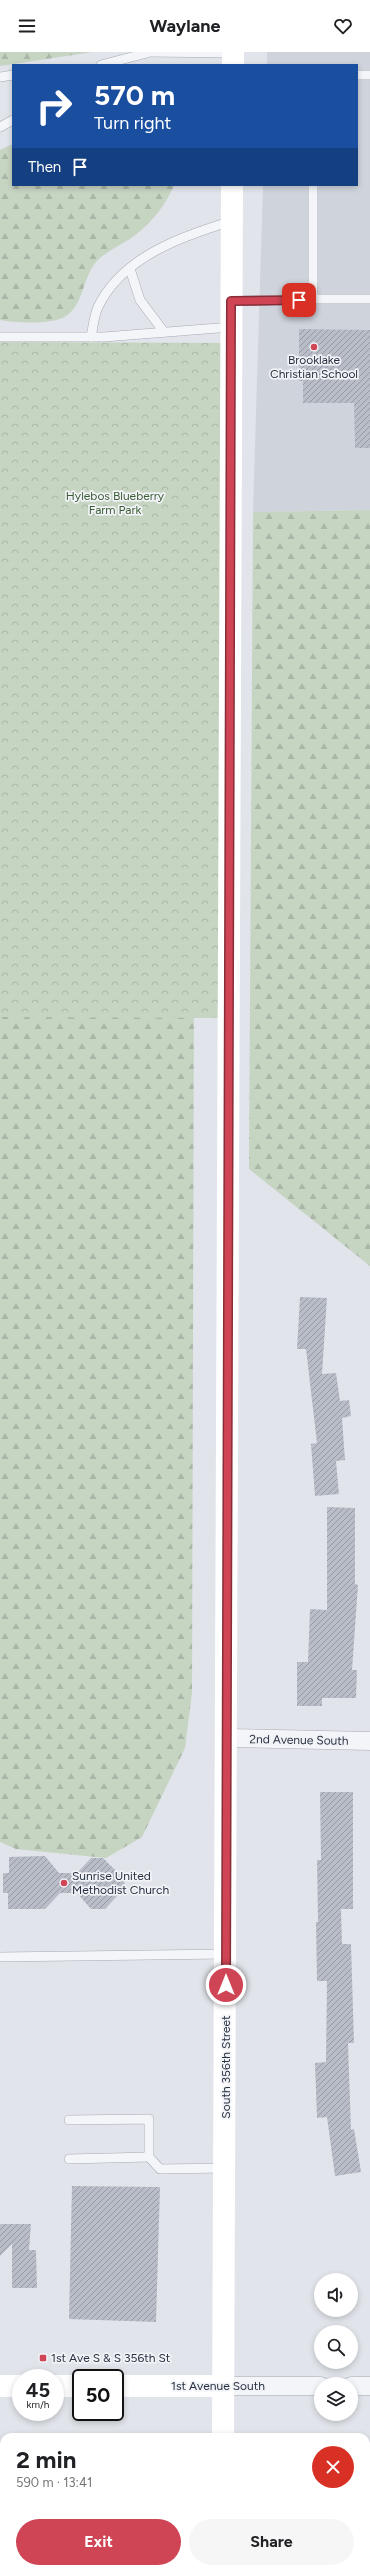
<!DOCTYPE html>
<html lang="en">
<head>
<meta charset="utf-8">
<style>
  body { margin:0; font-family:Figtree,sans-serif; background:#f6f6f6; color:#202124; height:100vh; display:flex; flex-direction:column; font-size:15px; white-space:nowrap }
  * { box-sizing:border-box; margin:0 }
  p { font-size:13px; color:#757577 }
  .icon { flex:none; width:22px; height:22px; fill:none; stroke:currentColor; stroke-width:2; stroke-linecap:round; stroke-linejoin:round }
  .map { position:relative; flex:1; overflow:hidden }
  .details { position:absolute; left:0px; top:2381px; width:370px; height:140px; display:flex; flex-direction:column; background:#fff; border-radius:12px 12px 0 0; box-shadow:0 2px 6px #0003 }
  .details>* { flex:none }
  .banner { position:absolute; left:12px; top:12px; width:346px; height:122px; border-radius:0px; box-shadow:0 2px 6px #0003; background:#1a4fa0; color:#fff; overflow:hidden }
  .buttons { position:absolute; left:314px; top:2221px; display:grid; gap:8px }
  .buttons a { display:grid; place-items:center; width:44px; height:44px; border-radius:50%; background:#fff; box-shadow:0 2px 6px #0003; font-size:20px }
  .speed { position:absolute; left:12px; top:2317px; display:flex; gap:8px; font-size:20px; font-weight:700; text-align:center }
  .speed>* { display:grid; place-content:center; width:52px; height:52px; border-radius:50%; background:#fff; box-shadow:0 2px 6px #0003; line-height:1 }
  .speed small { font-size:10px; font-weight:400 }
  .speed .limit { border:2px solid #111; border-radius:6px; background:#fff; color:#111 }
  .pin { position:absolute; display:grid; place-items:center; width:34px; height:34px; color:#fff; margin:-17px; border-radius:8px; box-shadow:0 2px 6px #0006 }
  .me { position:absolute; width:44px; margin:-22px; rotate:0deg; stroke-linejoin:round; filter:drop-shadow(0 0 3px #0008) }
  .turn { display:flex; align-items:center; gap:14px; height:84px; padding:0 16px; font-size:18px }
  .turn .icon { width:52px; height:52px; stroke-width:2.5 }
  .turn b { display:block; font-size:28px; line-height:34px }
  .then { display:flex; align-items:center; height:38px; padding:0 16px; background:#0003; gap:8px; font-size:15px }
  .round { display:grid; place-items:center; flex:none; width:42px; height:42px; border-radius:21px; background:#f6f6f6 }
  .overview { display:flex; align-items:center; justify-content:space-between; height:68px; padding:0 16px }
  h1 { font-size:24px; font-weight:700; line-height:30px }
  .primary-button { display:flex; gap:8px; margin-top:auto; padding:8px 16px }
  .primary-button a { flex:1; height:46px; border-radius:24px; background:#d04555; color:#fff; font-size:16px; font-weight:700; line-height:46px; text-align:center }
  .primary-button a+a { background:#f6f6f6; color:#202124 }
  header { display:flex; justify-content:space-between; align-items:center; height:52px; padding:0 16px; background:#fff; font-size:18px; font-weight:700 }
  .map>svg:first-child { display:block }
  .built { fill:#cfd3dc }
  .forest { fill:url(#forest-firs) }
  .park { fill:url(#park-crowns) }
  .building { fill:url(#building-hatch) }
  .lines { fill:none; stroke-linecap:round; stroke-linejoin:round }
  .lane-casing { stroke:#a6abb4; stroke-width:10 }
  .street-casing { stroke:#a6abb4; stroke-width:19 }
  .lane { stroke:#f4f5f8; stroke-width:9 }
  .street { stroke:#f4f5f8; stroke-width:18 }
  .secondary { stroke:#fff; stroke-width:22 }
  .route-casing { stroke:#872d37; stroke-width:10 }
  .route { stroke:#d04555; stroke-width:7 }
  .poi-dot { fill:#d04555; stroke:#f1f3f7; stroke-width:1.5 }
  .labels { text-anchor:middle; stroke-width:3.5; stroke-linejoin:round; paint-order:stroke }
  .poi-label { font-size:12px; fill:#293142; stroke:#f1f3f7; text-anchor:start }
  .park-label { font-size:12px; fill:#3c5e36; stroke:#f1f3f7 }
  .street-label { font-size:12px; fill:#293142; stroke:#f1f3f7 }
</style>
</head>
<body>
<header><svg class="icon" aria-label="menu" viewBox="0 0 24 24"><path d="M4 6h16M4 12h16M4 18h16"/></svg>Waylane<svg class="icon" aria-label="heart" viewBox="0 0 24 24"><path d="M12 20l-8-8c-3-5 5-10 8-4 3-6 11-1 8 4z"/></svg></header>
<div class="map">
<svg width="370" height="2521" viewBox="0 0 370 2521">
  <defs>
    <pattern id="forest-firs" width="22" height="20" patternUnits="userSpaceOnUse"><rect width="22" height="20" fill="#c6d4c2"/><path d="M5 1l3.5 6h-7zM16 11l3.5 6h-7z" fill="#aab6a8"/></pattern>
    <pattern id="park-crowns" width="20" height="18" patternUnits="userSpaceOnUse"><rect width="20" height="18" fill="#c6d4c2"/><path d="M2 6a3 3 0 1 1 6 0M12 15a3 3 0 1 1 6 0" fill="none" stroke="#aab6a8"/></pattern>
    <pattern id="building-hatch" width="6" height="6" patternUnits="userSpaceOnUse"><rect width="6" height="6" fill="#b8bdc7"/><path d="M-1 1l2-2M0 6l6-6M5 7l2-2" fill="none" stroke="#969aa3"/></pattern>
  </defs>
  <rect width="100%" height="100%" fill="#e1e4ea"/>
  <path class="built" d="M267,0H370V458L253,460L263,133H357V13H267Z"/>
  <g class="forest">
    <path d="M0,0H93L0,14Z"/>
    <path d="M13,92V133H174C167,151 151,172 135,183C122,194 103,199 93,214C83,229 82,254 66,264C53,273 15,271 0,268V98Z"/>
    <path d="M370,458V1214L249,1117L253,460Z"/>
    <path d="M0,547L195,548L192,1641L185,1696L142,1785L106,1806L16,1797L0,1790Z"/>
  </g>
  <path class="park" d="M0,290L231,291L227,966L0,965Z"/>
  <g class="building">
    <path d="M299,277L370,278V396H355L354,351H303V329H299Z"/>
    <path d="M300,1245L327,1246L322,1322L336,1321L340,1349L349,1348L351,1364L342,1366L345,1408L336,1409L339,1442L315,1444L311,1392L317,1391L306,1297H297Z"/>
    <path d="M327,1455L355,1456V1532L358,1533L352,1618H357L356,1646H322V1654H297V1610H308L310,1557L327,1558Z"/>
    <path d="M320,1740H353V1857H341L342,1892H351L354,1991H348L351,2078L354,2077L361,2120L335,2124L327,2065L317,2066L315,2011L326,2010L327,1929H317L316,1870H318L317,1808H321Z"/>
    <path d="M45,1804L59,1821H77L91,1806H103L119,1822H124L125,1843H118L105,1857H91L77,1841H60L45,1857H8V1841H3V1821H9V1805Z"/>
    <path d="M72,2134L160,2135L156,2270L69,2267Z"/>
    <path d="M0,2172H31L29,2198H36L37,2236H12V2192L0,2204Z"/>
  </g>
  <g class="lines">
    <g class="lane-casing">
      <g id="lane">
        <path d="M147,0L233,1"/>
        <path d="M101,13L147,1"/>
        <path d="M357,23H370"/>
        <path d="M0,25L13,23"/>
        <path d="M0,75L13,68"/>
        <path d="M130,217L140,248L164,280"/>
        <path d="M313,247H370"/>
        <path d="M231,249L313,247V133"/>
        <path d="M0,285H104L231,275"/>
        <path d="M91,285C93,275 94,264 98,255C122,205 182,184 232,169"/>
        <path d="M0,1905L225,1902"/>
        <path d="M69,2068L149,2067V2105L160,2117L225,2116"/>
        <path d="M69,2107L149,2105"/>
        <path d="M0,2516L4,2514"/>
        <path d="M47,2517L54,2521"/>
      </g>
    </g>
    <g class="street-casing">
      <g id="street">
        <path d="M227,1686L370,1689"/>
        <path d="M224,2334H321"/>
        <path d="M351,2334H370"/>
      </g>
    </g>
    <use href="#lane" class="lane"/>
    <use href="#street" class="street"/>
    <g class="secondary">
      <path d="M233,13V0"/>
      <path d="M0,2334H21"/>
      <path d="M55,2334H81"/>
      <path d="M115,2334H224"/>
      <path d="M223,2385L232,133"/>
      <path d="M222,2521V2517"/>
    </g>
  </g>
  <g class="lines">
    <g class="route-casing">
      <path id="route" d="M226,1933L231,249L299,248"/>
    </g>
    <use href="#route" class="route"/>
  </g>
  <g class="poi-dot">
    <circle cx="314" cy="295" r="4"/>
    <circle cx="64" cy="1831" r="4"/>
    <rect x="39" y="2302" width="8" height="8" rx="2"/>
  </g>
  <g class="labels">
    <g class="poi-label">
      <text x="314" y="312" text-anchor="middle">Brooklake<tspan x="314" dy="14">Christian School</tspan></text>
      <text x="72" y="1828">Sunrise United<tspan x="72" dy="14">Methodist Church</tspan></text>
      <text x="51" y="2310">1st Ave S &amp; S 356th St</text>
    </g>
    <g class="park-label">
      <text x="115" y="448">Hylebos Blueberry<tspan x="115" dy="14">Farm Park</tspan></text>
    </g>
    <g class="street-label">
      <text transform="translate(299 1688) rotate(1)" y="4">2nd Avenue South</text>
      <text transform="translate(226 2015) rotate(-90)" y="4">South 356th Street</text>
      <text x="218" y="2338">1st Avenue South</text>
    </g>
  </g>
</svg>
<div class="buttons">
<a><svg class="icon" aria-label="sound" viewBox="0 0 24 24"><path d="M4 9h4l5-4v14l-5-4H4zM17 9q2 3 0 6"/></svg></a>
<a><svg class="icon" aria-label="search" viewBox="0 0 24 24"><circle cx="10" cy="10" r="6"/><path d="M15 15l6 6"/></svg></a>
<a><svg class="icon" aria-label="layers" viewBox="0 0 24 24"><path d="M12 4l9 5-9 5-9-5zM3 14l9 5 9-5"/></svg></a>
</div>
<div class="speed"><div>45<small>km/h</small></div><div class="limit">50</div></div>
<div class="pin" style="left:299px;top:248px;background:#d93025"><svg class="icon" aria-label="arrive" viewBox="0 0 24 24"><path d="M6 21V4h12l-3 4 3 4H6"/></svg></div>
<svg class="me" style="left:226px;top:1933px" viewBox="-20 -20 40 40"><circle r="17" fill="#d04555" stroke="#fff" stroke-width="3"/><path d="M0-11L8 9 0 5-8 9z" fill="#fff"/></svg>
<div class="banner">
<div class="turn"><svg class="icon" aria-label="right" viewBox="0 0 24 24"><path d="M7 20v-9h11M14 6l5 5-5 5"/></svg><div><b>570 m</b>Turn right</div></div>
<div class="then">Then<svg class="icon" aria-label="arrive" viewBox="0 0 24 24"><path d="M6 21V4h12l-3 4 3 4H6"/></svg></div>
</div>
<section class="details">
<div class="overview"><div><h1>2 min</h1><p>590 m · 13:41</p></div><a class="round" style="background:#d93025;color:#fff"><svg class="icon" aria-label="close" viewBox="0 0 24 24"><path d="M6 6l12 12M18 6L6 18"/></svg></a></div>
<div class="primary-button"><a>Exit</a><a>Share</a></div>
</section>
</div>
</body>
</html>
